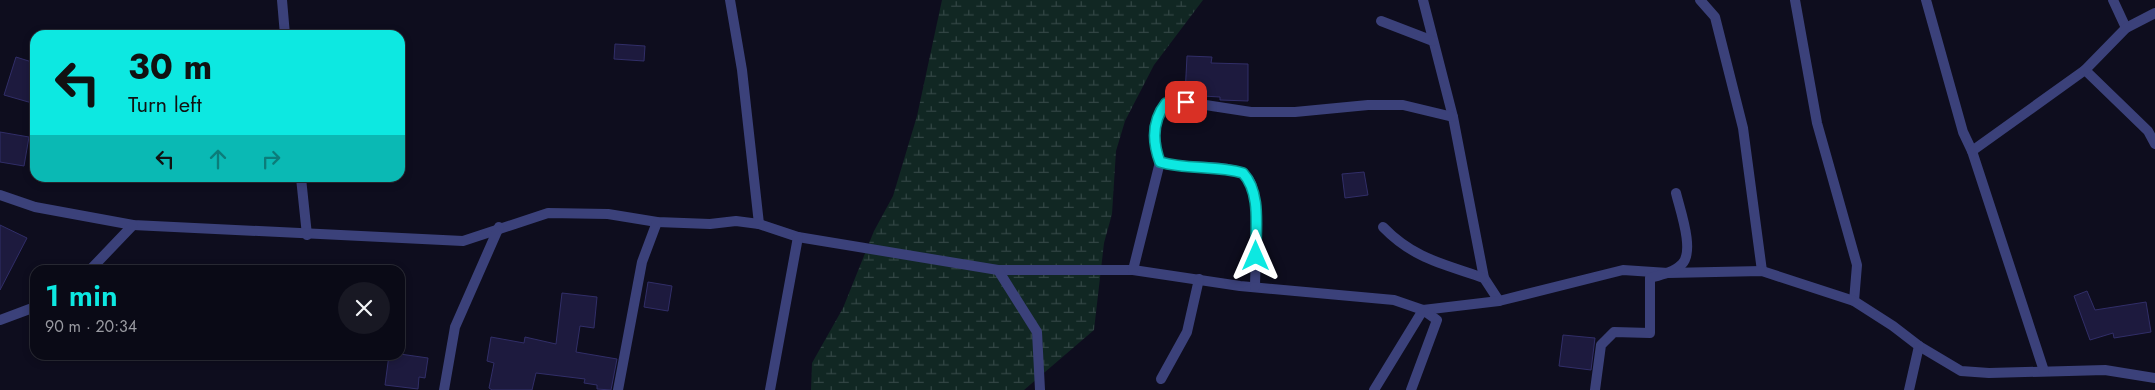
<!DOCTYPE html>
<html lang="en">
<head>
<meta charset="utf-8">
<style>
  body { margin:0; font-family:Jost,sans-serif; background:#181823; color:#f1f3f6; height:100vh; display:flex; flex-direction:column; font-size:19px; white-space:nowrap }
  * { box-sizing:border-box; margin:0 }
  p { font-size:16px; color:#999aa1 }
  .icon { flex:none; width:28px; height:28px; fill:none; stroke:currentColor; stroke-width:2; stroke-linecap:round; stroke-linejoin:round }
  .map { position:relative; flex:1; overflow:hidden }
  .details { position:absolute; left:30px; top:265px; width:375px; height:95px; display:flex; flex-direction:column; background:#0a0a16; border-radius:15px; box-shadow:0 2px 8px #0003,0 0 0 1px #2a2b35 }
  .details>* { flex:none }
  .top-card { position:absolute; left:30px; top:30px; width:375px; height:152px; border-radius:15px; box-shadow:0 2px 8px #0003,0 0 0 1px #2a2b35; background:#0de8e1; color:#111; overflow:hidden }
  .pin { position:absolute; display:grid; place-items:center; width:42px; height:42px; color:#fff; margin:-21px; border-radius:10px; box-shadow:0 2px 8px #0006 }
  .me { position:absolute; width:55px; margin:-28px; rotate:0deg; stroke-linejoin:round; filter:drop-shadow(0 0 4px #0008) }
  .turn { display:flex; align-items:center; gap:18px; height:105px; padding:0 15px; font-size:22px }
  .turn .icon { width:65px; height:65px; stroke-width:2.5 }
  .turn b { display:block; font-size:35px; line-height:42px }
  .lanes { display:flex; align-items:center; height:48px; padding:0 15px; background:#0003; justify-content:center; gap:25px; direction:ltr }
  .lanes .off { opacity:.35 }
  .round { display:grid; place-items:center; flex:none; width:52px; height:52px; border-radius:26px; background:#181823 }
  .summary { display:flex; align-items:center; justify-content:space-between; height:85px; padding:0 15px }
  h1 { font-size:30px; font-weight:600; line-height:38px; color:#0de8e1 }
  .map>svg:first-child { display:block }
  .wetland { fill:url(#wetland-marsh) }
  .building { fill:#1d1a3e; stroke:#312e68 }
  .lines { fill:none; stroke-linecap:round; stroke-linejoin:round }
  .minor { stroke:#3b417a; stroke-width:10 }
  .route-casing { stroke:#089792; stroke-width:12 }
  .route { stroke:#0de8e1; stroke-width:9 }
</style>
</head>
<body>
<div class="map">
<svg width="2155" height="390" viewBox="0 0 2155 390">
  <defs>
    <pattern id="wetland-marsh" width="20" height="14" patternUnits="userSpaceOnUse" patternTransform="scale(1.25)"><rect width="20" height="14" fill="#112723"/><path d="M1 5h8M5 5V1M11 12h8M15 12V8" fill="none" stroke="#324544"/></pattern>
  </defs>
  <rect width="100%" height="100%" fill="#0e0d1e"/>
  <path class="wetland" d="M942,0H1203L1154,65L1125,121L1116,151L1112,214L1104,243L1094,330L1024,390H811L812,363L843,308L874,231L893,196L917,116Z"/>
  <g class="building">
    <path d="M615,44L645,46L644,61L614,59Z"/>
    <path d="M1187,56L1212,57L1211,63L1248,64V101L1220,100V97L1185,95Z"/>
    <path d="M16,57L35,63V93L32,103L4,95Z"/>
    <path d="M0,132L29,137L24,166L0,162Z"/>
    <path d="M1364,172L1368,195L1345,198L1342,174Z"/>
    <path d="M0,225L27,238L0,290Z"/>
    <path d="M648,282L672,286L668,311L644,307Z"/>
    <path d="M2087,291L2095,310L2146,302L2151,332L2114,338L2113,333L2090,340L2074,296Z"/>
    <path d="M562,293L597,297L594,328L580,326L576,352L617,359L611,390L597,389V385L584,383L585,379L536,373L532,390H492L489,388L494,363L487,361L491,337L524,343L525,337L556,344Z"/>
    <path d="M1563,335L1595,338L1591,370L1559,366Z"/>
    <path d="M400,354L428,358L425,378L419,377L418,389L385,385L389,355Z"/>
  </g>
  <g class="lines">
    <g class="minor">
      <path d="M282,0L285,35"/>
      <path d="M730,0L742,70L759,224"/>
      <path d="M1423,0L1453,117L1484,278L1499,301"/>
      <path d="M1700,0L1715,17L1743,128L1762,271"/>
      <path d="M1795,0L1817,123L1857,265L1854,301"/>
      <path d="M1926,0L1963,132L1972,151"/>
      <path d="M2113,0L2126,28"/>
      <path d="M1381,21L1433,41"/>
      <path d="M2085,70L2148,131L2155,144"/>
      <path d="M301,178L307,235"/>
      <path d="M0,195L35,207L133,225L463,241L548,213L608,214L657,222L710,224L736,221L759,224L798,237L998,270H1133L1240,286L1394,300L1423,310L1499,301L1623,270L1668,273L1762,271L1854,301L1893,326L1919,346L1961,371L1989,373L2105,370L2155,378"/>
      <path d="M1383,227C1414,259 1444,264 1484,278"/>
      <path d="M90,270L133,225"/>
      <path d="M998,270L1037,332L1040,390"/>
      <path d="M1133,270L1160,162"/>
      <path d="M1255,287C1255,264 1261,197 1249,180C1245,174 1239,172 1233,170C1209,164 1184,169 1160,162C1152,141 1152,121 1166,103L1186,102L1251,112H1295L1368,105H1403L1453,117"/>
      <path d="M0,320L35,307"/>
      <path d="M2044,371L1972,151L2085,70L2126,28L2155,13"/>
      <path d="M1161,379L1187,332L1199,279"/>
      <path d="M444,390L455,327L499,227"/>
      <path d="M618,390L642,262L657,222"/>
      <path d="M770,390L798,237"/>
      <path d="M1374,390L1423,310L1437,320L1411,390"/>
      <path d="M1595,390L1601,345L1614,332L1650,333V278C1661,275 1674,272 1682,264C1695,251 1680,210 1676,193"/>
      <path d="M1909,390L1919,346"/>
    </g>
  </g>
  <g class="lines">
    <g class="route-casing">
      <path id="route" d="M1186,102L1166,103C1152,121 1152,141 1160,162C1187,170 1216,165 1243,173C1262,194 1255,230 1256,256"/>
    </g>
    <use href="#route" class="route"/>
  </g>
</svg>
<div class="pin" style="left:1186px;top:102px;background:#d93025"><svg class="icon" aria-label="arrive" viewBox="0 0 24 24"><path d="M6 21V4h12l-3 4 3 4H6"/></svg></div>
<svg class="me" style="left:1256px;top:256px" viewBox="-20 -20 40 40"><path d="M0-17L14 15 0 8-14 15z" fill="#0de8e1" stroke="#fff" stroke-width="4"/></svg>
<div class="top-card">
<div class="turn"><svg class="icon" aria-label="left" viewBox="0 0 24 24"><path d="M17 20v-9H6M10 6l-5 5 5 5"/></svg><div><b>30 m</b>Turn left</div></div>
<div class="lanes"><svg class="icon" aria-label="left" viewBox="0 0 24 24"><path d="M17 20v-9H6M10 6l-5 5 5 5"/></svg><svg class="icon off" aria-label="ahead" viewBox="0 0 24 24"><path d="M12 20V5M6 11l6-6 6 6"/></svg><svg class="icon off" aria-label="right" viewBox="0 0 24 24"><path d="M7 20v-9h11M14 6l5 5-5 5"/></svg></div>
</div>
<section class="details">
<div class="summary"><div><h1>1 min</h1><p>90 m · 20:34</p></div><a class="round"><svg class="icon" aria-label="close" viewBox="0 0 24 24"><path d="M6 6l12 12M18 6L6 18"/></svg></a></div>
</section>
</div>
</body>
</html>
